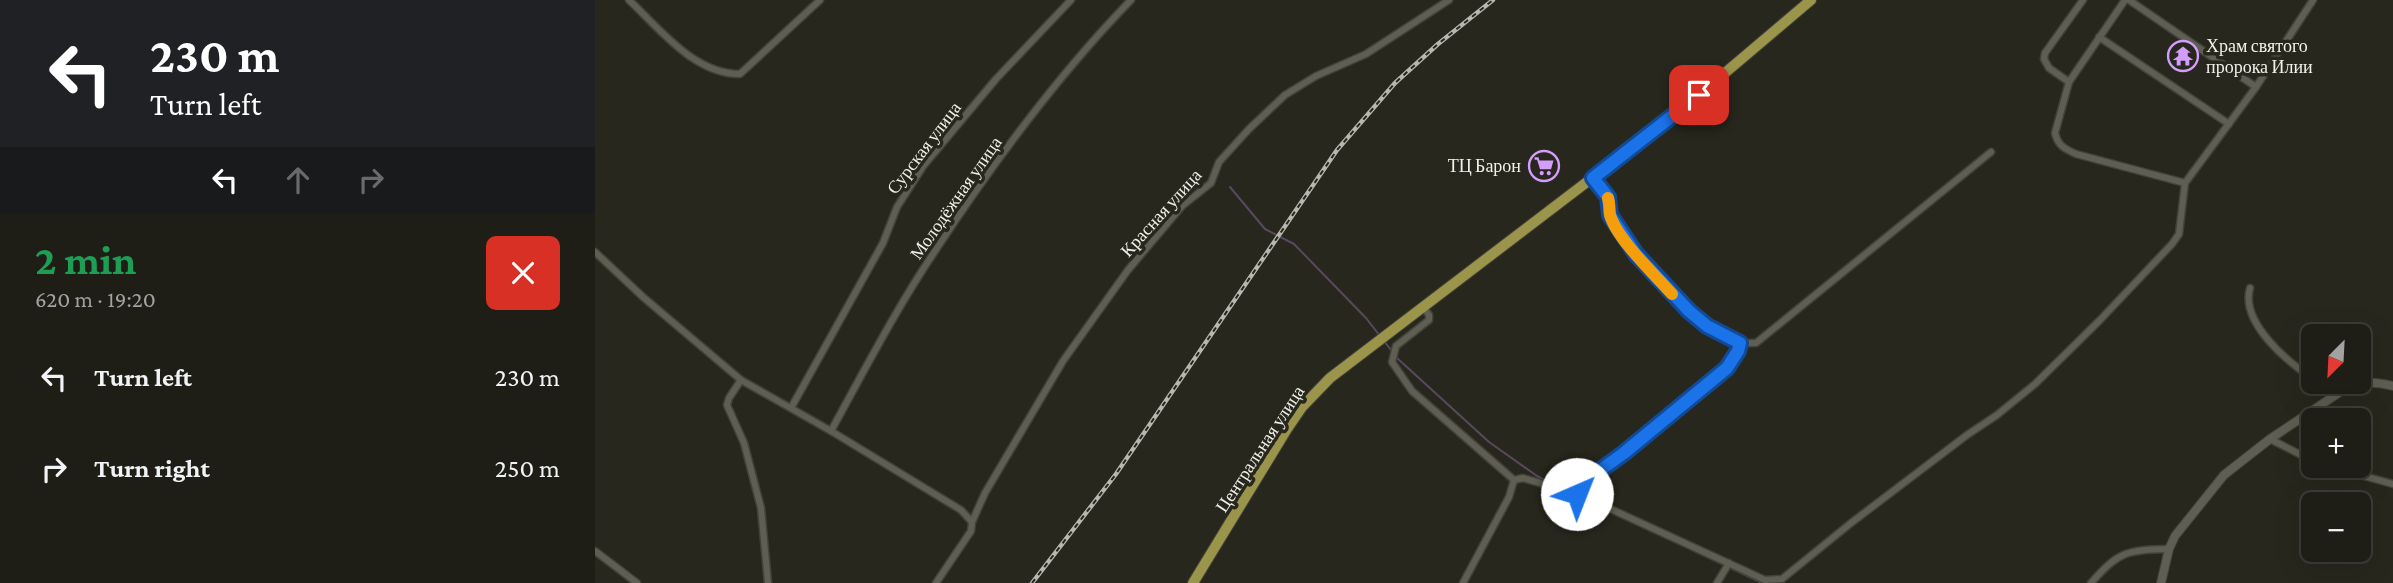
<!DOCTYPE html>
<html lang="en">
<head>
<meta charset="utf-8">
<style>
  body { margin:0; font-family:"Crimson Pro",serif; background:#2b2a23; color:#f1f3f6; height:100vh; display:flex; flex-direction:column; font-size:26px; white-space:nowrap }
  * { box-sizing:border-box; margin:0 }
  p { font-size:23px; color:#a1a2a1 }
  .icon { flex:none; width:38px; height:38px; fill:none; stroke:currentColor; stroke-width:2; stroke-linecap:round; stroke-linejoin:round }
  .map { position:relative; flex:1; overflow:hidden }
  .details { display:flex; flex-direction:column; background:#1e1d16; width:595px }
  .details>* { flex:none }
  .top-card { background:#202124; color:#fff; overflow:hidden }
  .needle { width:46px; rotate:204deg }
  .controls { position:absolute; left:1706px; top:324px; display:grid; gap:14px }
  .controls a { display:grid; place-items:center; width:70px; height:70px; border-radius:10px; background:#1e1d16; box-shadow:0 7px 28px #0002,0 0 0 2px #3c3b35; font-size:35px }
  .pin { position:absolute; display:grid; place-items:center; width:60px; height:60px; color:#fff; margin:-30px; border-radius:14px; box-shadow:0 4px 10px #0006 }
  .me { position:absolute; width:77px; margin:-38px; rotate:44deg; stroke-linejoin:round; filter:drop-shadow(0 0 5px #0008) }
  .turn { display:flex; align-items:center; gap:24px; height:147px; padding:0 35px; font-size:32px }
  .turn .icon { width:91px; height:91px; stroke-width:2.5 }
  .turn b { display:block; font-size:49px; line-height:60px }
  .lanes { display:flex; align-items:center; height:66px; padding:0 35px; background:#0003; justify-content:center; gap:35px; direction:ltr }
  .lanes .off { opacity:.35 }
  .round { display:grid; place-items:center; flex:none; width:74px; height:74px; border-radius:10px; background:#2b2a23 }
  .overview { display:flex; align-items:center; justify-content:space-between; height:119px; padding:0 35px }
  h1 { font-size:42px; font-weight:700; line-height:52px; color:#1e9e55 }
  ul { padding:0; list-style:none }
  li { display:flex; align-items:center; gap:21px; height:91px; padding:0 35px }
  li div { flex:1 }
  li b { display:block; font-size:26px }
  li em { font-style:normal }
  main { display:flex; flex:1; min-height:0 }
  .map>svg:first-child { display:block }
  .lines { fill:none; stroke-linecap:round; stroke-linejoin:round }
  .stream { stroke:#584860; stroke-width:2 }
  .minor-casing { stroke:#424239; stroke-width:9 }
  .tertiary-casing { stroke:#424239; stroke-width:10 }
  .primary-casing { stroke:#424239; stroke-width:12 }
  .minor { stroke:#5f5e52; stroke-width:6 }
  .tertiary { stroke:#5f5e52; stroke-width:8 }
  .primary { stroke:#9b954b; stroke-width:10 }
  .rail-casing { stroke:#b8b7af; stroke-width:4.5 }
  .rail { stroke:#28271d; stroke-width:2; stroke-dasharray:5; stroke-linecap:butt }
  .route-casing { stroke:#114b97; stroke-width:18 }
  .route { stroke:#1a73e8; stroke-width:12 }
  .slow { stroke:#f59e0b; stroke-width:12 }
  .labels { text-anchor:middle; stroke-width:7; stroke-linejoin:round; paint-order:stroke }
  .poi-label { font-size:18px; fill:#f1f1ea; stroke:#28271d; text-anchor:start }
  .street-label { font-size:18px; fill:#f1f1ea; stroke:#28271d }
</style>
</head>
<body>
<main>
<section class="details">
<div class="top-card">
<div class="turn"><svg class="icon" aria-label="left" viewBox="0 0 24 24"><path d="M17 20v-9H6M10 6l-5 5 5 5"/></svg><div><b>230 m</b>Turn left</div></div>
<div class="lanes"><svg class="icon" aria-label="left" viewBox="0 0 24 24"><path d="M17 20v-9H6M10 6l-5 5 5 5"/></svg><svg class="icon off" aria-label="ahead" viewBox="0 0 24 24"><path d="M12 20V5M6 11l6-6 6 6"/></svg><svg class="icon off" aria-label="right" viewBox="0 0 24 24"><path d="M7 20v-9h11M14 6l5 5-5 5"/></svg></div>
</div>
<div class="overview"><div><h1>2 min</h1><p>620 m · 19:20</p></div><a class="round" style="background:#d93025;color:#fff"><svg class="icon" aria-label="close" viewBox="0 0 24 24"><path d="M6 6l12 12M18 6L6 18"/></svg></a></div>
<ul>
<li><svg class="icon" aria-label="left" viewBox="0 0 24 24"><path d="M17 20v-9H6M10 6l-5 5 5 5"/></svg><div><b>Turn left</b></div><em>230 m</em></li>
<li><svg class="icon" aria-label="right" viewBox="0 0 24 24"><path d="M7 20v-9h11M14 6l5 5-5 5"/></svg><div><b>Turn right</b></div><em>250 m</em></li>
</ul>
</section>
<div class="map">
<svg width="1798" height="583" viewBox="0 0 1798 583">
  <rect width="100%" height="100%" fill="#28271d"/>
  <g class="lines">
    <g class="stream">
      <path d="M635,187L670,229L699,244L771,318L785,336"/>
      <path d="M789,341L796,350"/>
      <path d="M802,358L894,442L942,476L957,484"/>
      <path d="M1095,549L1167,583"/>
    </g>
    <g class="minor-casing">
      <g id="minor">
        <path d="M34,0C66,30 99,74 145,74L225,0"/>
        <path d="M1530,0L1474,82L1460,133C1463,146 1470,149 1481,154L1590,183"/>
        <path d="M1534,0L1661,87"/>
        <path d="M1504,37L1634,124"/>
        <path d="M1474,82L1454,68L1449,59L1450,53L1488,0"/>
        <path d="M0,252L48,297L146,380L236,431L366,510L377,522"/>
        <path d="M1655,288C1645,323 1693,362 1718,379"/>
        <path d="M828,307L834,315V320L801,346L797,362L817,391L919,480L914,497L868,583"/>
        <path d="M1145,343H1161L1396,152"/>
        <path d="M146,380L134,398L132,405L149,443L166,508L173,583"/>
        <path d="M1722,382L1741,395"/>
        <path d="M196,408L288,243L302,207L329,165L401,79L476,0"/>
        <path d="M236,431C269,371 301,309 340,251C398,163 462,76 536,0"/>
        <path d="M1675,439L1718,461"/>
        <path d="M1733,466L1798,484"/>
        <path d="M919,480L928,478L983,494L1170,580L1187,579L1256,523L1372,435L1402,415L1440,384L1505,320L1577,244L1584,234L1590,183L1661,87L1718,0"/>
        <path d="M983,494L985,485L1029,453L1132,368L1143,351L1145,343L1112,325L1094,311L1041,254L1015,215L1013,197L998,178"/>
        <path d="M0,551L42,583"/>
        <path d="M341,583L376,531L377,522L390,493L468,361L533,270L587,206L616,183L624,162L654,129L690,95L721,76L771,54L854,0"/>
        <path d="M1122,583L1134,563"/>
        <path d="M1496,583C1524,551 1532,550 1574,549"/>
      </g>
    </g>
    <g class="tertiary-casing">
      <path id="tertiary" d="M1566,583L1574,549L1580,536L1629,475L1675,439L1751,388C1767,381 1781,382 1798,386"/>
    </g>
    <g class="primary-casing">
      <path id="primary" d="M598,583L692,429L707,407L735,378L1085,111L1216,0"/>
    </g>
    <use href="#minor" class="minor"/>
    <use href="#tertiary" class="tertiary"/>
    <use href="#primary" class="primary"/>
    <g class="rail-casing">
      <path id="rail" d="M437,583L521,474L742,150L800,83L843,44L898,0"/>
    </g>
    <use href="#rail" class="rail"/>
  </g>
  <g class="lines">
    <g class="route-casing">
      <path id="route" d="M982,494L985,485L1029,453L1132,368L1143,351L1145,343L1112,326L1094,311L1041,254L1015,215L1013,197L998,178L1104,95"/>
    </g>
    <use href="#route" class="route"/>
    <path class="slow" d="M1013,198C1015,204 1014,210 1015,215C1022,239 1060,275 1077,294"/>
  </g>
  <defs>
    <g id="temple-ring" transform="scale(1.575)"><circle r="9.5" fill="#28271d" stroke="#d29dfd" stroke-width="1.5"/><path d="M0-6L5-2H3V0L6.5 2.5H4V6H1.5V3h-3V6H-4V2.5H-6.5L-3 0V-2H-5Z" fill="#d29dfd"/></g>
    <g id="supermarket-ring" transform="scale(1.575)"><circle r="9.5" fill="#28271d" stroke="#d29dfd" stroke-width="1.5"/><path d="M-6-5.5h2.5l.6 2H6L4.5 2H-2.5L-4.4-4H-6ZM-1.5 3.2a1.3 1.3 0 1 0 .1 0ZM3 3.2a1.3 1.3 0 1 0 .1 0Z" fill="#d29dfd"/></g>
  </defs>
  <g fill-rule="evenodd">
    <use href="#temple-ring" x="1588" y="56"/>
    <use href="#supermarket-ring" x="949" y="166"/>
  </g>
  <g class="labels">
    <g class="poi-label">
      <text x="1611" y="52">Храм святого<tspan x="1611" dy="21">пророка Илии</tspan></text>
      <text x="926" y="172" text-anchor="end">ТЦ Барон</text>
    </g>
    <g class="street-label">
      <text transform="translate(329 148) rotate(-53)" y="6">Сурская улица</text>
      <text transform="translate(361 198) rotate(-55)" y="6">Молодёжная улица</text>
      <text transform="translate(566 213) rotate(-48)" y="6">Красная улица</text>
      <text transform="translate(665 449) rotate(-57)" y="6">Центральная улица</text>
    </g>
  </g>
</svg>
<div class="controls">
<a><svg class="needle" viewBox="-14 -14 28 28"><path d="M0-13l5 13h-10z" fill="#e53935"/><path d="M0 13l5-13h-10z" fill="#a1a2a1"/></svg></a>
<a>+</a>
<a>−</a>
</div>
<div class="pin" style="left:1104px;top:95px;background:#d93025"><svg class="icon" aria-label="arrive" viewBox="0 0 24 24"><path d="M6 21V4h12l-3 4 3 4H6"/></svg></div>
<svg class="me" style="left:982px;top:494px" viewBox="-20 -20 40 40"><circle r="19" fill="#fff"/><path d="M0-13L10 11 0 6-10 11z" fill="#1a73e8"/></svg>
</div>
</main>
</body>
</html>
